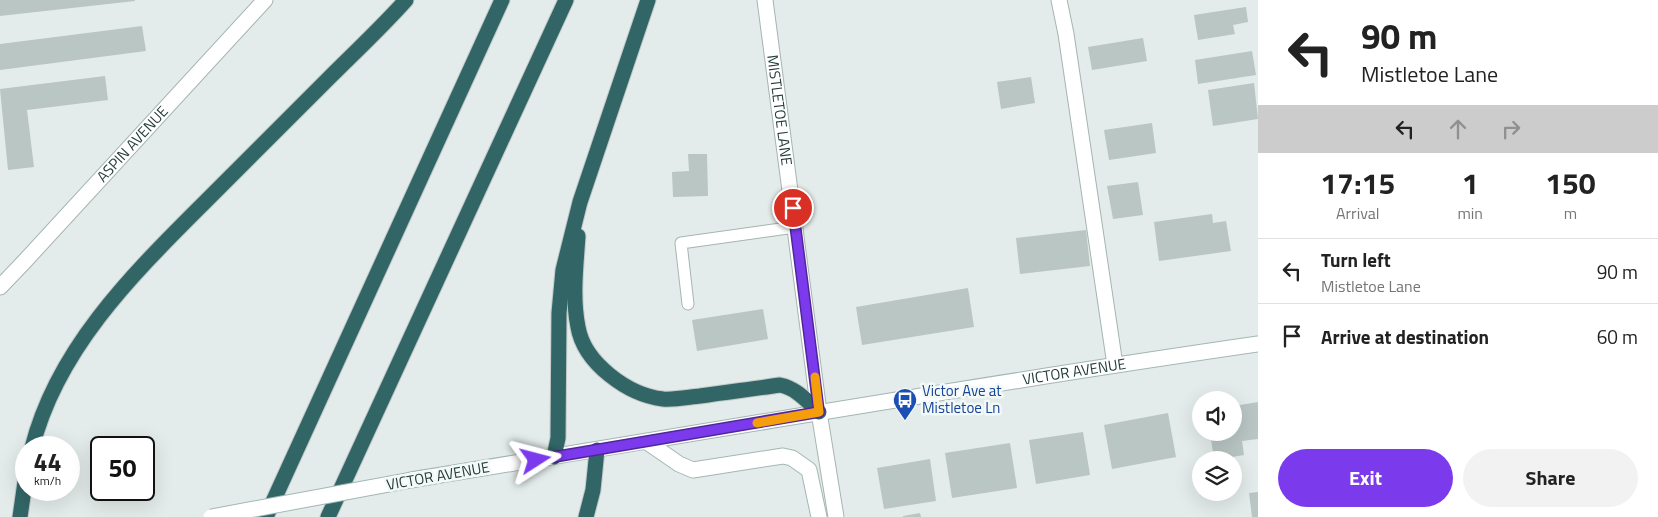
<!DOCTYPE html>
<html lang="en">
<head>
<meta charset="utf-8">
<style>
  body { margin:0; font-family:"Titillium Web",sans-serif; background:#f2f2f2; color:#222; height:100vh; display:flex; flex-direction:column; font-size:19px; white-space:nowrap }
  * { box-sizing:border-box; margin:0 }
  p { font-size:16px; color:#767676 }
  .icon { flex:none; width:28px; height:28px; fill:none; stroke:currentColor; stroke-width:2; stroke-linecap:round; stroke-linejoin:round }
  .map { position:relative; flex:1; overflow:hidden }
  .sheet { display:flex; flex-direction:column; background:#fff; width:400px }
  .sheet>* { flex:none }
  .hud { background:#fff; color:#222; overflow:hidden }
  .tools { position:absolute; left:1192px; top:391px; display:grid; gap:10px }
  .tools a { display:grid; place-items:center; width:50px; height:50px; border-radius:50%; background:#fff; box-shadow:0 5px 20px #0002; font-size:25px }
  .speed { position:absolute; left:15px; top:436px; display:flex; gap:10px; font-size:25px; font-weight:700; text-align:center }
  .speed>* { display:grid; place-content:center; width:65px; height:65px; border-radius:50%; background:#fff; box-shadow:0 5px 20px #0002; line-height:1 }
  .speed small { font-size:12px; font-weight:400 }
  .speed .limit { border:2px solid #111; border-radius:8px; background:#fff; color:#111 }
  .pin { position:absolute; display:grid; place-items:center; width:42px; height:42px; color:#fff; margin:-21px; border:2px solid #fff; border-radius:50%; box-shadow:0 1px 5px #0007 }
  .me { position:absolute; width:55px; margin:-28px; rotate:81deg; stroke-linejoin:round; filter:drop-shadow(0 0 4px #0008) }
  .turn { display:flex; align-items:center; gap:18px; height:105px; padding:0 20px; font-size:22px }
  .turn .icon { width:65px; height:65px; stroke-width:2.5 }
  .turn b { display:block; font-size:35px; line-height:42px }
  .lanes { display:flex; align-items:center; height:48px; padding:0 20px; background:#0003; justify-content:center; gap:25px; direction:ltr }
  .lanes .off { opacity:.35 }
  .eta { display:flex; justify-content:space-evenly; align-items:center; height:85px; text-align:center }
  .eta b { font-size:30px; font-weight:700; line-height:35px }
  .cta { display:flex; gap:10px; margin-top:auto; padding:10px 20px }
  .cta a { flex:1; height:58px; border-radius:30px; background:#7c3aed; color:#fff; font-size:20px; font-weight:700; line-height:58px; text-align:center }
  .cta a+a { background:#f2f2f2; color:#222 }
  ul { padding:0; list-style:none }
  li { display:flex; align-items:center; gap:15px; height:65px; padding:0 20px; border-top:1px solid #e0e0e0 }
  li div { flex:1 }
  li b { display:block; font-size:19px }
  li em { font-style:normal }
  main { display:flex; flex:1; min-height:0 }
  .map>svg:first-child { display:block }
  .building { fill:#b9c6c3 }
  .lines { fill:none; stroke-linecap:round; stroke-linejoin:round }
  .service-casing { stroke:#a6b4b2; stroke-width:13 }
  .minor-casing { stroke:#a6b4b2; stroke-width:17 }
  .tertiary-casing { stroke:#a6b4b2; stroke-width:17 }
  .secondary-casing { stroke:#a2b7b4; stroke-width:17 }
  .motorway-casing { stroke:#c2c8c8; stroke-width:17 }
  .service { stroke:#fff; stroke-width:11 }
  .minor { stroke:#fff; stroke-width:15 }
  .tertiary { stroke:#fff; stroke-width:15 }
  .secondary { stroke:#fff; stroke-width:15 }
  .motorway { stroke:#326666; stroke-width:15 }
  .secondary-bridge-casing { stroke:#a2b7b4; stroke-width:17; stroke-linecap:butt }
  .secondary-bridge { stroke:#fff; stroke-width:15 }
  .route-casing { stroke:#51269a; stroke-width:12 }
  .route { stroke:#7c3aed; stroke-width:9 }
  .slow { stroke:#f59e0b; stroke-width:9 }
  .labels { text-anchor:middle; stroke-width:5; stroke-linejoin:round; paint-order:stroke }
  .street-label { font-size:15px; fill:#243c3a; stroke:#f3f9f7 }
  .transit-label { font-size:15px; fill:#164399; stroke:#f3f9f7; text-anchor:start }
</style>
</head>
<body>
<main>
<div class="map">
<svg width="1258" height="517" viewBox="0 0 1258 517">
  <rect width="100%" height="100%" fill="#e3ecea"/>
  <g class="building">
    <path d="M0,0H135V1L0,16Z"/>
    <path d="M1246,7L1248,22L1233,25L1235,34L1198,40L1194,15Z"/>
    <path d="M142,26L146,51L0,70V44Z"/>
    <path d="M1143,38L1147,61L1092,70L1088,47Z"/>
    <path d="M1252,51L1256,75L1198,84L1195,60Z"/>
    <path d="M105,76L108,100L27,110L34,167L8,170L0,89Z"/>
    <path d="M1031,77L1035,103L1001,109L997,82Z"/>
    <path d="M1254,83L1258,119L1213,126L1208,90Z"/>
    <path d="M1152,123L1156,153L1109,160L1104,130Z"/>
    <path d="M688,154H707L708,196L673,197L672,172L689,171Z"/>
    <path d="M1138,182L1143,215L1113,219L1107,186Z"/>
    <path d="M1212,214L1213,223L1226,221L1231,251L1159,261L1154,222Z"/>
    <path d="M1086,230L1090,266L1020,274L1016,238Z"/>
    <path d="M968,288L974,327L862,345L856,307Z"/>
    <path d="M763,309L768,339L697,351L692,320Z"/>
    <path d="M1258,402V439L1242,441L1244,455L1214,460L1210,432H1234V406Z"/>
    <path d="M1168,413L1176,457L1112,469L1104,425Z"/>
    <path d="M1083,432L1090,475L1036,484L1029,440Z"/>
    <path d="M1010,443L1017,488L952,498L945,453Z"/>
    <path d="M930,459L936,501L884,509L877,468Z"/>
    <path d="M1258,492V517H1252L1249,493Z"/>
    <path d="M920,513L921,517H903V516Z"/>
  </g>
  <g class="lines">
    <g class="service-casing">
      <path id="service" d="M688,304L681,243L795,227"/>
    </g>
    <g class="minor-casing">
      <g id="minor">
        <path id="s1" d="M765,0L819,412"/>
        <path d="M1059,0L1066,34L1115,365"/>
        <path id="s2" d="M0,287L24,262L265,0"/>
      </g>
    </g>
    <g class="tertiary-casing">
      <path id="tertiary" d="M819,412L836,517"/>
    </g>
    <g class="secondary-casing">
      <g id="secondary">
        <path d="M647,442L679,464L693,470L783,456L792,458L809,470L819,517"/>
        <path id="s3" d="M411,480C693,434 975,385 1258,344"/>
      </g>
    </g>
    <g class="motorway-casing">
      <g id="motorway">
        <path d="M578,236C576,266 572,297 578,327C584,363 628,395 663,399C675,400 689,397 700,396C727,392 753,389 780,385C796,388 807,401 819,412"/>
        <path d="M32,448C57,348 134,273 204,203C245,162 287,120 329,78C355,52 382,27 406,0"/>
        <path d="M554,457L558,438L559,313L563,270L580,202L648,0"/>
        <path d="M20,517L26,475"/>
        <path d="M266,517L502,0"/>
        <path d="M328,517L566,0"/>
        <path d="M586,517L593,490L597,450"/>
      </g>
    </g>
    <use href="#service" class="service"/>
    <use href="#minor" class="minor"/>
    <use href="#tertiary" class="tertiary"/>
    <use href="#secondary" class="secondary"/>
    <use href="#motorway" class="motorway"/>
    <g class="secondary-bridge-casing">
      <path id="secondary-bridge" d="M211,517L411,480"/>
    </g>
    <use href="#secondary-bridge" class="secondary-bridge"/>
  </g>
  <g class="lines">
    <g class="route-casing">
      <path id="route" d="M536,460L819,412L793,208"/>
    </g>
    <use href="#route" class="route"/>
    <path class="slow" d="M757,423L819,412L815,377"/>
  </g>
  <defs>
    <g id="bus-pin" transform="scale(1.25)"><path d="M0 17L-7.5 6A9.5 9.5 0 1 1 7.5 6Z" fill="#1a4fb4" stroke="#f3f9f7"/><path d="M-5-6H5V4H4V6H2V4H-2V6H-4V4H-5ZM-3.5-4V0h7V-4ZM-3.5 1.2v1.5H-2V1.2ZM2 1.2v1.5H3.5V1.2Z" fill="#fff"/></g>
  </defs>
  <g fill-rule="evenodd">
    <use href="#bus-pin" x="905" y="400"/>
  </g>
  <g class="labels">
    <g class="street-label">
      <text dy="5" stroke="none"><textPath href="#s1" startOffset="111">MISTLETOE LANE</textPath></text>
      <text dy="5" stroke="none"><textPath href="#s2" startOffset="195">ASPIN AVENUE</textPath></text>
      <text dy="5" stroke="none"><textPath href="#s3" startOffset="672">VICTOR AVENUE</textPath></text>
      <text transform="translate(438 476) rotate(-10)" y="5">VICTOR AVENUE</text>
    </g>
    <g class="transit-label">
      <text x="922" y="396">Victor Ave at<tspan x="922" dy="17">Mistletoe Ln</tspan></text>
    </g>
  </g>
</svg>
<div class="tools">
<a><svg class="icon" aria-label="sound" viewBox="0 0 24 24"><path d="M4 9h4l5-4v14l-5-4H4zM17 9q2 3 0 6"/></svg></a>
<a><svg class="icon" aria-label="layers" viewBox="0 0 24 24"><path d="M12 4l9 5-9 5-9-5zM3 14l9 5 9-5"/></svg></a>
</div>
<div class="speed"><div>44<small>km/h</small></div><div class="limit">50</div></div>
<div class="pin" style="left:793px;top:208px;background:#d93025"><svg class="icon" aria-label="arrive" viewBox="0 0 24 24"><path d="M6 21V4h12l-3 4 3 4H6"/></svg></div>
<svg class="me" style="left:536px;top:460px" viewBox="-20 -20 40 40"><path d="M0-17L14 15 0 8-14 15z" fill="#7c3aed" stroke="#fff" stroke-width="4"/></svg>
</div>
<section class="sheet">
<div class="hud">
<div class="turn"><svg class="icon" aria-label="left" viewBox="0 0 24 24"><path d="M17 20v-9H6M10 6l-5 5 5 5"/></svg><div><b>90 m</b>Mistletoe Lane</div></div>
<div class="lanes"><svg class="icon" aria-label="left" viewBox="0 0 24 24"><path d="M17 20v-9H6M10 6l-5 5 5 5"/></svg><svg class="icon off" aria-label="ahead" viewBox="0 0 24 24"><path d="M12 20V5M6 11l6-6 6 6"/></svg><svg class="icon off" aria-label="right" viewBox="0 0 24 24"><path d="M7 20v-9h11M14 6l5 5-5 5"/></svg></div>
</div>
<div class="eta">
<div><b>17:15</b><p>Arrival</p></div>
<div><b>1</b><p>min</p></div>
<div><b>150</b><p>m</p></div>
</div>
<ul>
<li><svg class="icon" aria-label="left" viewBox="0 0 24 24"><path d="M17 20v-9H6M10 6l-5 5 5 5"/></svg><div><b>Turn left</b><p>Mistletoe Lane</p></div><em>90 m</em></li>
<li><svg class="icon" aria-label="arrive" viewBox="0 0 24 24"><path d="M6 21V4h12l-3 4 3 4H6"/></svg><div><b>Arrive at destination</b></div><em>60 m</em></li>
</ul>
<div class="cta"><a>Exit</a><a>Share</a></div>
</section>
</main>
</body>
</html>
